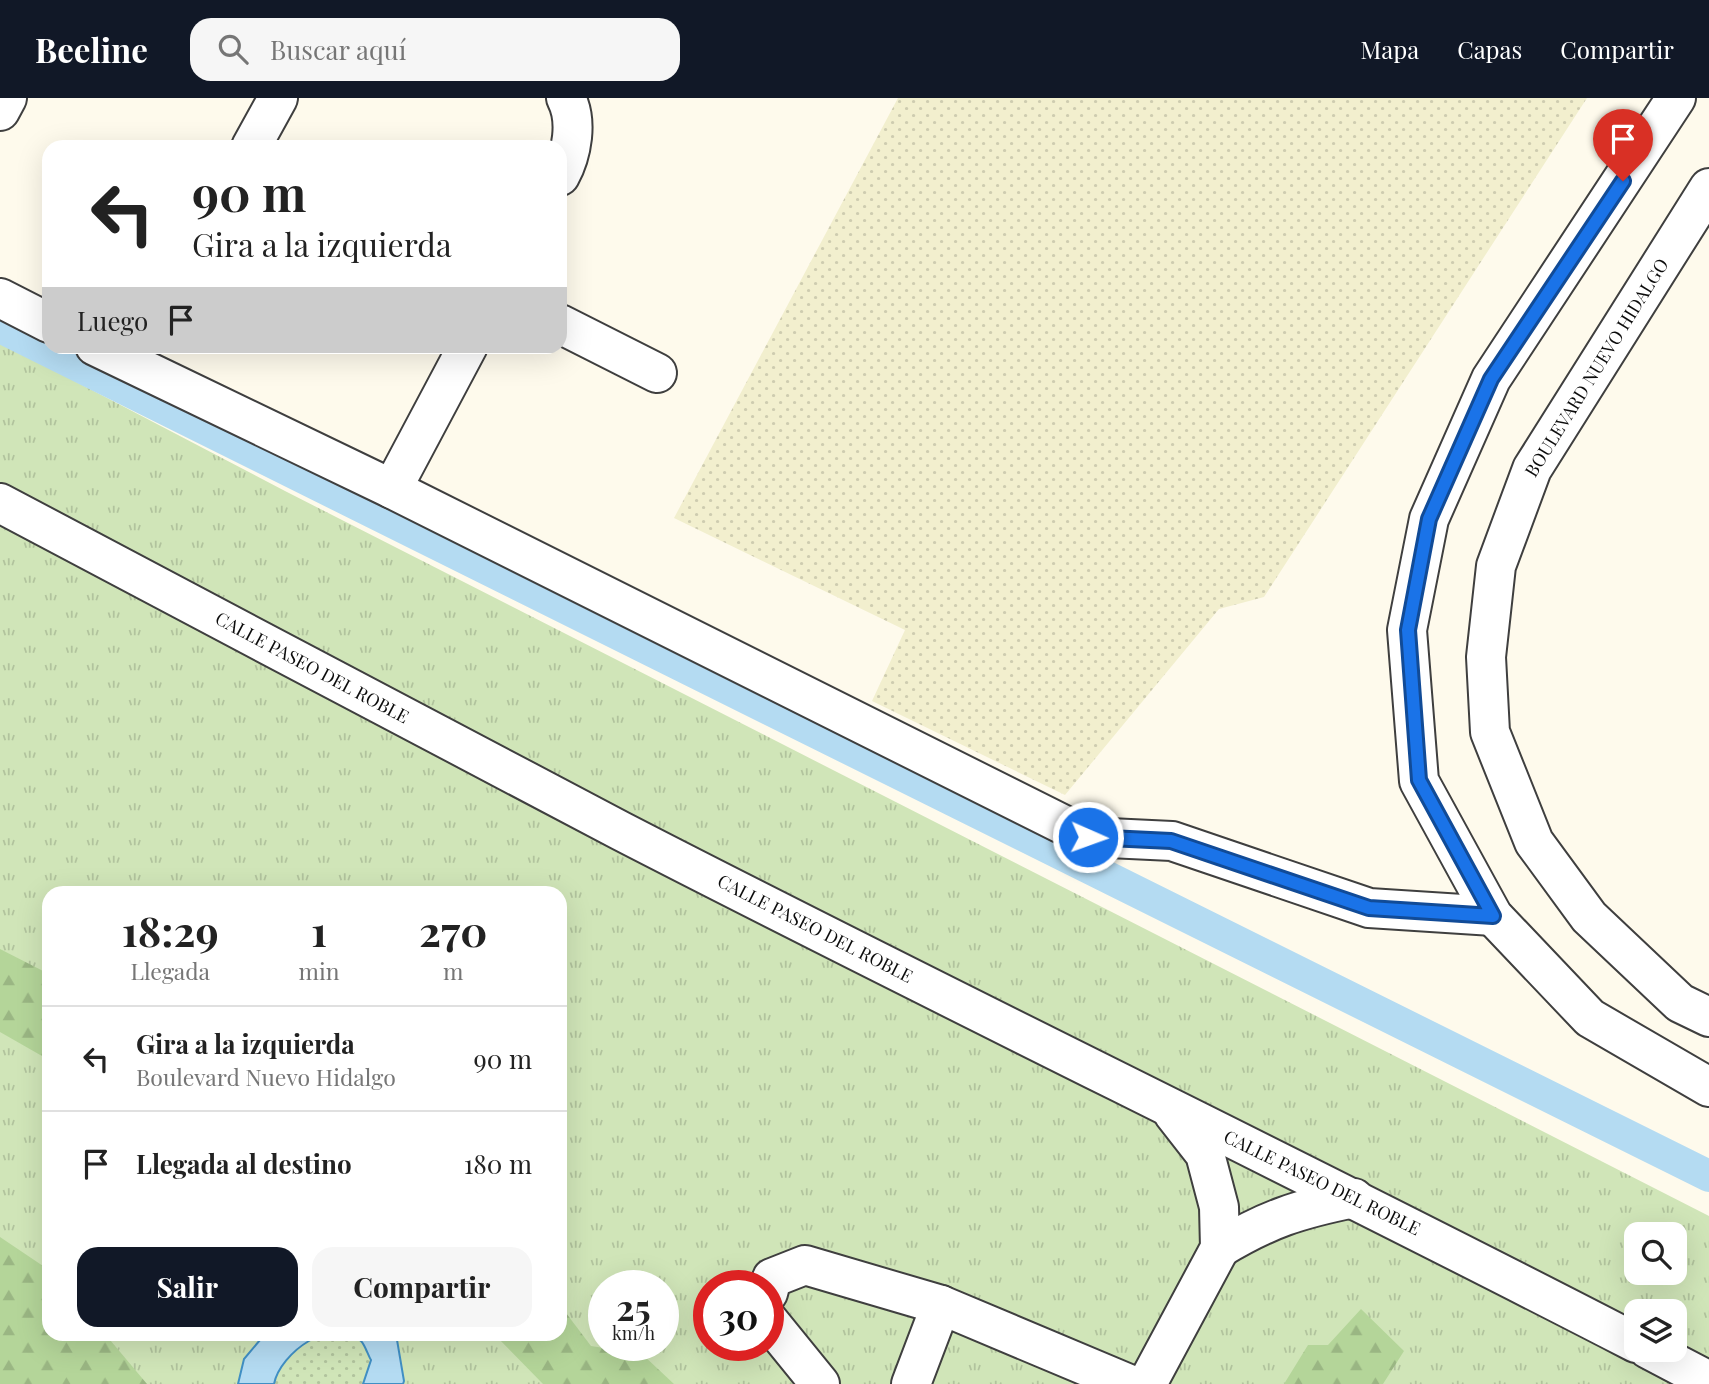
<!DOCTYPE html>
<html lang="es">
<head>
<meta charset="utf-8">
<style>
  body { margin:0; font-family:"Playfair Display",serif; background:#f6f6f6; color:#222; height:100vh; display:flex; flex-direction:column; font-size:26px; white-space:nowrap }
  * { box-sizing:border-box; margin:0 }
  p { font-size:23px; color:#767676 }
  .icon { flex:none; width:38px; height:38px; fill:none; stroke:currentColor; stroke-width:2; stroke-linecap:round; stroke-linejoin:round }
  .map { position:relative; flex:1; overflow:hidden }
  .panel { position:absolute; left:42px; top:788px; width:525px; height:455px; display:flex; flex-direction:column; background:#fff; border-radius:21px; box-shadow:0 7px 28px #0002 }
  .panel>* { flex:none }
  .top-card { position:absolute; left:42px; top:42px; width:525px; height:214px; border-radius:21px; box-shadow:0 7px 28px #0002; background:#fff; color:#222; overflow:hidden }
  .tools { position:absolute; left:1624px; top:1124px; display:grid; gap:14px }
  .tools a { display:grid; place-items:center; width:63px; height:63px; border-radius:14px; background:#fff; box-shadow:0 7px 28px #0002; font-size:35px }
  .speed { position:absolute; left:588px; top:1172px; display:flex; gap:14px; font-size:35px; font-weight:700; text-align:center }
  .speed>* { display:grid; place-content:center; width:91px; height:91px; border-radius:50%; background:#fff; box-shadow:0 7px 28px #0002; line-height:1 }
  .speed small { font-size:18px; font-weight:400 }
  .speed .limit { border:10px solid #d22; background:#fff; color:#111 }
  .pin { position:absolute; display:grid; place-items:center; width:60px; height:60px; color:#fff; margin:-72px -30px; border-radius:50% 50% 50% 0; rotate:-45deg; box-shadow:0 0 7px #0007 }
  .pin .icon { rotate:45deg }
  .me { position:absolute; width:77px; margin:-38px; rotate:92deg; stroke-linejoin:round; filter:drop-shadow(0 0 5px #0008) }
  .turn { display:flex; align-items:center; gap:24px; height:147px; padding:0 35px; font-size:32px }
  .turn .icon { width:91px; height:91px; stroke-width:2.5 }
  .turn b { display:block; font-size:49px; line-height:60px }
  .then { display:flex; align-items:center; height:66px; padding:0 35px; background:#0003; gap:14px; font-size:26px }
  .eta { display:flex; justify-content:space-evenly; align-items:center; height:119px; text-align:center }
  .eta b { font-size:42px; font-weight:700; line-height:49px }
  .cta { display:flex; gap:14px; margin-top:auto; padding:14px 35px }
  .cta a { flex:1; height:80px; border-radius:21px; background:#111827; color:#fff; font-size:28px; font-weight:700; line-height:80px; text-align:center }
  .cta a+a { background:#f6f6f6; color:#222 }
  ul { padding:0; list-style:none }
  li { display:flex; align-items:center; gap:21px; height:105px; padding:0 35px; border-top:2px solid #e0e0e0 }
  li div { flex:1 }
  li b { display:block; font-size:26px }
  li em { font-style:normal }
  header { display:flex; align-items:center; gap:42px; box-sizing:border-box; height:98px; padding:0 35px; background:#111827; color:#fff }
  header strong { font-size:33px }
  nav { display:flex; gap:38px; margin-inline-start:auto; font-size:24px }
  .search { width:490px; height:63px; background:#f6f6f6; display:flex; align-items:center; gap:18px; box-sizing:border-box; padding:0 24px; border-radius:21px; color:#767676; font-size:26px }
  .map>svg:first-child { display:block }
  .farmland { fill:url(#farmland-dots) }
  .grass { fill:url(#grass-tufts); fill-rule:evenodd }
  .forest { fill:url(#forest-firs) }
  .park { fill:url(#park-dots) }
  .water { fill:#b4dbf2; stroke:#408fc4; stroke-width:2 }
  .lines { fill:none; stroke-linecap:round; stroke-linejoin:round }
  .canal { stroke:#b4dbf2; stroke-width:32 }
  .minor-casing { stroke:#3f3f3f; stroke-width:42 }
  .minor { stroke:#fff; stroke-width:38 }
  .route-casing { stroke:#114b97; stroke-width:18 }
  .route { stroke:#1a73e8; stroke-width:12 }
  .labels { text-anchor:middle; stroke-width:7; stroke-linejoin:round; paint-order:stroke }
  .street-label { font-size:18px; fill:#0c0c0c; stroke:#fff }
</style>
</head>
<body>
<header>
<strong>Beeline</strong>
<div class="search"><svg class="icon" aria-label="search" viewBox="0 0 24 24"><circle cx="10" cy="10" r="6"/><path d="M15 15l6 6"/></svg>Buscar aquí</div>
<nav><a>Mapa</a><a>Capas</a><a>Compartir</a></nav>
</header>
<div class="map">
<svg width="1709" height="1286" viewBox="0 0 1709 1286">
  <defs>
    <pattern id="farmland-dots" width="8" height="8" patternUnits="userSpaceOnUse" patternTransform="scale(1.75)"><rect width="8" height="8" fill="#f2efce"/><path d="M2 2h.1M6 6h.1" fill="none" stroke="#ceccb0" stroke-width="1.8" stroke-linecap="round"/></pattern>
    <pattern id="grass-tufts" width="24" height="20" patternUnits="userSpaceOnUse" patternTransform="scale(1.75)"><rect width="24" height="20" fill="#d0e5b8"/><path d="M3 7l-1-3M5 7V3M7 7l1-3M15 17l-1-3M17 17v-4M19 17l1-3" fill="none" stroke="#b1c39d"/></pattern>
    <pattern id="forest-firs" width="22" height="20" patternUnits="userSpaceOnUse" patternTransform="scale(1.75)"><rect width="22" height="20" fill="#b4d599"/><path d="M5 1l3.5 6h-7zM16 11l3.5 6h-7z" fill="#9ab683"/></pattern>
    <pattern id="park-dots" width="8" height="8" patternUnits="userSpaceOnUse" patternTransform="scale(1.75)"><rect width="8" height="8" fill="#d0e5b8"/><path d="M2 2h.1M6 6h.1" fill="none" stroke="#b1c39d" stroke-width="1.8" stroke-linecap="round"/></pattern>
  </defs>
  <rect width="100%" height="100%" fill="#fefaec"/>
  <path class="farmland" d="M898,0H1587L1264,499L1219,511L1065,697L872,603L905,532L674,420Z"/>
  <path class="grass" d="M0,244L285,393L1709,1118V1286H0ZM49,794H560V1236H49ZM1636,1136H1675V1174H1636ZM604,1188H663V1248H604ZM709,1188H768V1248H709ZM1636,1213H1675V1251H1636Z"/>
  <g class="forest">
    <path d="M0,851L49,876V962L0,934Z"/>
    <path d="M0,1139L49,1172V1236H105L147,1286H0Z"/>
    <path d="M560,1207L591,1248L642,1256L674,1286H543L494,1236H560Z"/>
    <path d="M1361,1211L1404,1253L1383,1286H1284L1308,1247H1328Z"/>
  </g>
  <path class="park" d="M318,1236C350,1236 356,1233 371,1263L363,1286H274L277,1271Z"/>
  <path class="water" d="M265,1236H396L404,1283L403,1286H363L371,1262C368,1257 365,1247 361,1243C333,1216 280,1255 274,1286H238L244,1261Z"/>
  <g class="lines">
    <path class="canal" d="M0,229L1709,1078"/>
    <g class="minor-casing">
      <g id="minor">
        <path d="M1676,0L1491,281L1429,421L1407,532L1419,683L1493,818L1590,920L1709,989"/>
        <path d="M0,13L7,0"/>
        <path d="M251,49L278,0"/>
        <path d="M560,78C572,56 578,23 566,0"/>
        <path d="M1709,90L1532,371L1496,468L1486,559L1490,634L1534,744L1589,819L1680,905L1709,919"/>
        <path d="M0,200L49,225"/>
        <path d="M560,226L657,275"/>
        <path d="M95,248L392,391L1088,739L1172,743L1369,810L1493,818"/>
        <path d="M392,391L468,248"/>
        <path d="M0,405C207,514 414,625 621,733C958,907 1300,1071 1636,1245"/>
        <path d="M1220,1150C1268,1121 1299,1111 1354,1100"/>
        <path d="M768,1195L772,1180L805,1167L941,1207L1129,1286"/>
        <path d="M768,1222L820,1286"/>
        <path d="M1648,1251L1709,1283"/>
        <path d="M911,1286L941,1207"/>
        <path d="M1147,1286L1220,1150L1219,1109L1205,1056L1173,1015"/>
      </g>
    </g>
    <use href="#minor" class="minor"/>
  </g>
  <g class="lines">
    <g class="route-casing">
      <path id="route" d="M1088,739L1171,743L1369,810L1493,818L1419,682L1408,532L1429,421L1491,281L1623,83"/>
    </g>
    <use href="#route" class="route"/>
  </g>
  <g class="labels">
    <g class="street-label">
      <text transform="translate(1597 270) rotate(-58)" y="6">BOULEVARD NUEVO HIDALGO</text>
      <text transform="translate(312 570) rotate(28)" y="6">CALLE PASEO DEL ROBLE</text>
      <text transform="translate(815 831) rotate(27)" y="6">CALLE PASEO DEL ROBLE</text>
      <text transform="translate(1322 1085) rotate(26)" y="6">CALLE PASEO DEL ROBLE</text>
    </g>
  </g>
</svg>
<div class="tools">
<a><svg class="icon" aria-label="search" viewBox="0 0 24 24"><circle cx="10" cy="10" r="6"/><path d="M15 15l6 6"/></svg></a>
<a><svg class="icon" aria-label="layers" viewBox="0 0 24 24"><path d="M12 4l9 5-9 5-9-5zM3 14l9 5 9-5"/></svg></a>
</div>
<div class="speed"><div>25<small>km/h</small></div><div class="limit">30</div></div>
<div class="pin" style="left:1623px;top:83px;background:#d93025"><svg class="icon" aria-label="arrive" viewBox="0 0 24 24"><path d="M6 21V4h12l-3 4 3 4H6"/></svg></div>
<svg class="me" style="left:1088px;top:739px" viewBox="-20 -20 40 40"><circle r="17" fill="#1a73e8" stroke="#fff" stroke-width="3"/><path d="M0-11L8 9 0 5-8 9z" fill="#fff"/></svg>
<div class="top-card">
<div class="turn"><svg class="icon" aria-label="left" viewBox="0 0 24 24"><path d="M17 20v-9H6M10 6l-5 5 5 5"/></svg><div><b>90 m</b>Gira a la izquierda</div></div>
<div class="then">Luego<svg class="icon" aria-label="arrive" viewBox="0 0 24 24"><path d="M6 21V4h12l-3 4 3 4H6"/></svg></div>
</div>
<section class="panel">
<div class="eta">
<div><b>18:29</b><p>Llegada</p></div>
<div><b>1</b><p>min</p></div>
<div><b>270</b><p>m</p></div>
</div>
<ul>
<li><svg class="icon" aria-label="left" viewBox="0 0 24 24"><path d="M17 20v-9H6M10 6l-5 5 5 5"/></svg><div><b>Gira a la izquierda</b><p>Boulevard Nuevo Hidalgo</p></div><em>90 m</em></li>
<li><svg class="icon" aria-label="arrive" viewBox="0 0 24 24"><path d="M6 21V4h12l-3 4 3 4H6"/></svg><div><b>Llegada al destino</b></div><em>180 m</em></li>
</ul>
<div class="cta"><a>Salir</a><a>Compartir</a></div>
</section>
</div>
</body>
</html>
